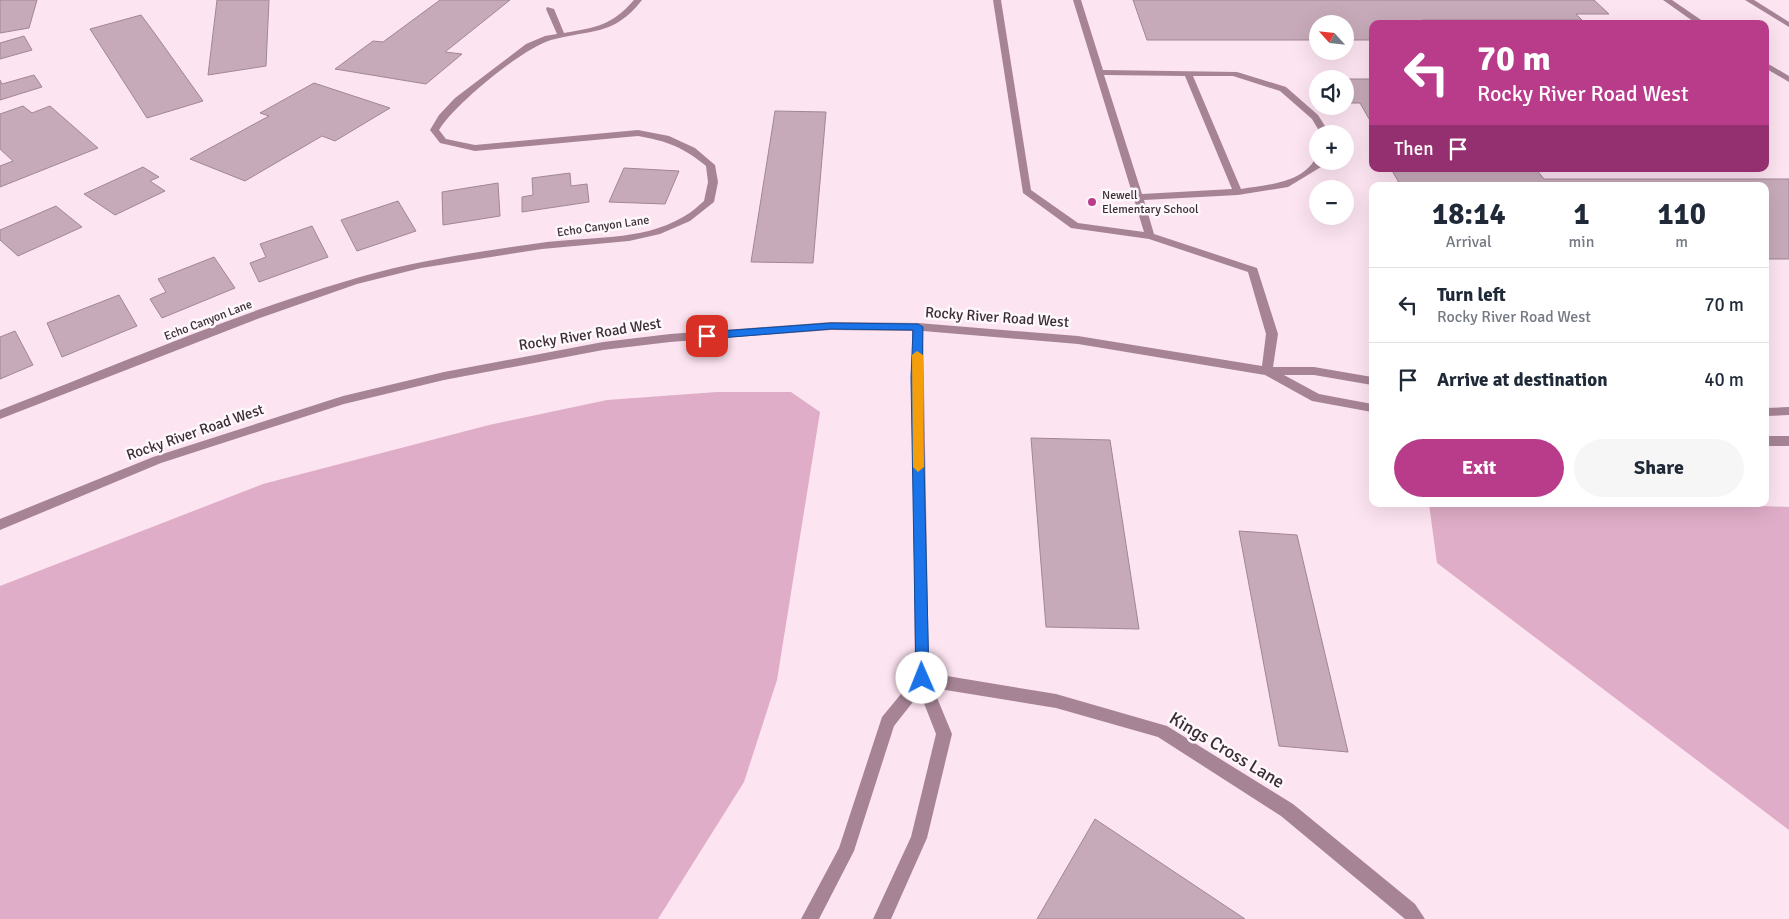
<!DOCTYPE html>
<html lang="en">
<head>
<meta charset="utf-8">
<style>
  body { margin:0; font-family:Signika,sans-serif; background:#f6f6f7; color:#1f2937; height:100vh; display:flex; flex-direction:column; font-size:19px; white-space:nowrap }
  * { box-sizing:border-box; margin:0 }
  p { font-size:16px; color:#747a83 }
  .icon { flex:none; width:28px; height:28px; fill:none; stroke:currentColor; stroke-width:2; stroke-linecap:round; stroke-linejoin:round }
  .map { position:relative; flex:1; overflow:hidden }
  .sheet { position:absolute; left:1369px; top:182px; width:400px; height:325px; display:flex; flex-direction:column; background:#fff; border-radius:10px; box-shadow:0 5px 20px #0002 }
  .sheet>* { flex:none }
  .banner { position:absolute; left:1369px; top:20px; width:400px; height:152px; border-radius:10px; box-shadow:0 5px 20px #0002; background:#b93c8b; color:#fff; overflow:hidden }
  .needle { width:32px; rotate:297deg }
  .tools { position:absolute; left:1309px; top:15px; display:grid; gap:10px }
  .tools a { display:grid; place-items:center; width:45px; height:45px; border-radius:50%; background:#fff; box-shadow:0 5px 20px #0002; font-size:25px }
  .pin { position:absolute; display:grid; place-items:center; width:42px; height:42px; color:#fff; margin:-21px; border-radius:10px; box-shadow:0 2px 8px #0006 }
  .me { position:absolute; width:55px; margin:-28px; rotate:359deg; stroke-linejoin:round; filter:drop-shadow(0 0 4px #0008) }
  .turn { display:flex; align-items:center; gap:18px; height:105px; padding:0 25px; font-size:22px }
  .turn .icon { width:65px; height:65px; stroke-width:2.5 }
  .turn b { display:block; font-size:35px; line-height:42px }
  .then { display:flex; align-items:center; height:48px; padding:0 25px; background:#0003; gap:10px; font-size:19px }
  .eta { display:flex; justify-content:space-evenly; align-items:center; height:85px; text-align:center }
  .eta b { font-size:30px; font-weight:700; line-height:35px }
  .button { display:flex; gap:10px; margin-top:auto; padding:10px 25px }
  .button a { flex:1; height:58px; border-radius:30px; background:#b93c8b; color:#fff; font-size:20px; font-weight:700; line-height:58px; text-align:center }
  .button a+a { background:#f6f6f7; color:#1f2937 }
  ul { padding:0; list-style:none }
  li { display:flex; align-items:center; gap:15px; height:75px; padding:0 25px; border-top:1px solid #e0e1e3 }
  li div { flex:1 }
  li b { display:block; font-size:19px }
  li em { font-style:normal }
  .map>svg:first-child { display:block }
  .green { fill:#dfadc7 }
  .building { fill:#c7aab9; stroke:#a28695 }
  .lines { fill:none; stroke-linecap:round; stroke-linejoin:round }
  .minor { fill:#a68496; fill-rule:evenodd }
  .route { fill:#1a73e8; stroke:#114b97 }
  .slow { fill:#f59e0b }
  .poi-dot { fill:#b93c8b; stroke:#fef7fb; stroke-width:2 }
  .labels { text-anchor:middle; stroke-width:5; stroke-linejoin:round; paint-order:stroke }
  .far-poi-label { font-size:12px; fill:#3b2f35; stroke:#fef7fb; text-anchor:start }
  .far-street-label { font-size:12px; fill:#3b2f35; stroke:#fef7fb }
  .street-label { font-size:15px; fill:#3b2f35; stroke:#fef7fb }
  .near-street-label { font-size:18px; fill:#3b2f35; stroke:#fef7fb }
</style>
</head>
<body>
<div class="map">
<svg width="1789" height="919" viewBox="0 0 1789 919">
  <rect width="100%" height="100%" fill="#fde4f1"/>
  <g class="green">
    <path d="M717,392H791L820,412L777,680L744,782L658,919H0V586L263,484L489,425L607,400Z"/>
    <path d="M1429,504H1709L1789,507V830L1437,563Z"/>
  </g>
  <g class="building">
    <path d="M0,0H37L29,28L0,33Z"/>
    <path d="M217,0H269L266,66L208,75Z"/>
    <path d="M440,0H510L445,52L462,54L426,84L335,69L373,41L383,42Z"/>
    <path d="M1133,0H1594L1609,14H1576L1582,20H1422L1425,24H1372V40H1345V24H1318V40H1147Z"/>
    <path d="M141,15L153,31L203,101L147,118L90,29Z"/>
    <path d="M24,36L32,50L0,59V43Z"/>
    <path d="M34,75L42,87L0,100V80L2,84Z"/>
    <path d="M1345,79H1372V124L1360,103H1350L1345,95Z"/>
    <path d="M314,83L390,108L335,141L322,136L245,181L190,159L269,116L260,113Z"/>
    <path d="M23,106L32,113L50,106L98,148L0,187V166L13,161L0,149V114Z"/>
    <path d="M775,111L826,112L813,263L751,262Z"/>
    <path d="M143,167L159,177L150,181L165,191L115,215L84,194Z"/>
    <path d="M624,168L679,171L665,204L609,202Z"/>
    <path d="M1391,169H1536L1544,179H1789V259H1765V186H1401Z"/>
    <path d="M570,173L571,186L587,184L589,202L522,212V197L533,195L532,178Z"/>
    <path d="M498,183L500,216L443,225L442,192Z"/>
    <path d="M398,201L416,231L357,251L341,220Z"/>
    <path d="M56,206L82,227L18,256L0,240V230Z"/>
    <path d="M312,226L328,257L259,282L250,263L266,257L260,244Z"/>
    <path d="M214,257L235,288L162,318L150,299L166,292L158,279Z"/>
    <path d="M119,295L137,326L62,357L47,323Z"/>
    <path d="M15,331L33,365L0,379V337Z"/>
    <path d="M1031,438L1110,440L1139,629L1046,627Z"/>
    <path d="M1239,531L1297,535L1348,752L1279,746Z"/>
    <path d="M1095,819L1245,919H1037Z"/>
  </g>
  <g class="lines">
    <g class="minor">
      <path d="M634,0H642C613,37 591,29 551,40C523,48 454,105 439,130L446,139L475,145L638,130L669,136L695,148L715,165L718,182L714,202L690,221L660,234L629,241L542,249L421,268L357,284L260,318L0,419V410C116,365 231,315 350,280C412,261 476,252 540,243C587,236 641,242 683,217C691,213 698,206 704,201L708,182L706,166C683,147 667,141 638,136L475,151L440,143L430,130L439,115L455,98L526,44L545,36L557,34L546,9L547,7L554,9L564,33C597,27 611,26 634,0Z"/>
      <path d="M993,0H1001L1031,190L1078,223L1144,232L1073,0H1081L1103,70L1237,72L1286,87L1318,115L1330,134H1321L1312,119L1280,91L1233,76H1193L1241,189C1266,185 1302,183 1315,159L1323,161L1321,167L1288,187L1238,195L1144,200L1154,234L1257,268L1278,334L1273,367H1314L1372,377V385L1314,375H1284L1319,394L1372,404V412L1312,401L1265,375L1078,344L923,331L929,673L1056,694L1167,726L1293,804L1415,904L1425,919H1405L1281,816L1158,737L1056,708L933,688L952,734L927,838L891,919H873L911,837L936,734L920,693L894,726L854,851L819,919H801L839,848L882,717L915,677L912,331L831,330L670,342L603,350L444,380L344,404L161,463L0,530V519L153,457L343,396L444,372L603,342L670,334L831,322L918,323L1078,336L1262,366L1266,334L1248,272L1149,239L1071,228L1023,193ZM1104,75L1185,76L1232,189L1142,194Z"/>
      <path d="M1663,0H1672L1707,24H1697Z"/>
      <path d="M1745,0H1754L1789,22V27Z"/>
      <path d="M1765,62L1789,76V82L1765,68Z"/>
      <path d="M1789,407V415L1765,416V408Z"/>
      <rect x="1765" y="436" width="24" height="10"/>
    </g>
  </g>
  <path class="route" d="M831,323L918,324L923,327L922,377L929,678L927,683L922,685L918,683L916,678L911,377L913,330L831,329L707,339L702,336L707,332Z"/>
  <path class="slow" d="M917,351L923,355L924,467L918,472L913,467L912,355Z"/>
  <circle class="poi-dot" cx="1092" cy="202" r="5"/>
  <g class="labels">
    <g class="far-poi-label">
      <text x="1102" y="199">Newell<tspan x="1102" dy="14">Elementary School</tspan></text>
    </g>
    <g class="far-street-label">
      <text transform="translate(603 226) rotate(-8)" y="4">Echo Canyon Lane</text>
      <text transform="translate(208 320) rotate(-21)" y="4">Echo Canyon Lane</text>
    </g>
    <g class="street-label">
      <text transform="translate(997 317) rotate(4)" y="5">Rocky River Road West</text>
      <text transform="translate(590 334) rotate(-9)" y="5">Rocky River Road West</text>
      <text transform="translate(195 432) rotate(-19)" y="5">Rocky River Road West</text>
    </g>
    <g class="near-street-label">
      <text transform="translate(1227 750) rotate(31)" y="6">Kings Cross Lane</text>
    </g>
  </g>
</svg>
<div class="tools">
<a><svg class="needle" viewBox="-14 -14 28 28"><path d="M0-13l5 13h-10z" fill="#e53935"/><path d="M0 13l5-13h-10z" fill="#747a83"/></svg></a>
<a><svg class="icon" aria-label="sound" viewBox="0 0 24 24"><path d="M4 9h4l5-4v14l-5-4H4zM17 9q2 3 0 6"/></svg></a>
<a>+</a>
<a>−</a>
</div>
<div class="pin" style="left:707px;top:336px;background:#d93025"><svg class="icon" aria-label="arrive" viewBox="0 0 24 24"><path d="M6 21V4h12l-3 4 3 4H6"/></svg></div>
<svg class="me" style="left:922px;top:678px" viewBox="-20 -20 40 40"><circle r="19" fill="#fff"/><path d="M0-13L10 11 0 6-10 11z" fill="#1a73e8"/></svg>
<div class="banner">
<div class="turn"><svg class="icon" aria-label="left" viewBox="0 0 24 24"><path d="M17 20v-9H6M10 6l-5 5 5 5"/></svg><div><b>70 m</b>Rocky River Road West</div></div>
<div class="then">Then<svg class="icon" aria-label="arrive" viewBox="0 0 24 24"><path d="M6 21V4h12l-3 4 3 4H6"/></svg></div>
</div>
<section class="sheet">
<div class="eta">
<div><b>18:14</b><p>Arrival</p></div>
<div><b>1</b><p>min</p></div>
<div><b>110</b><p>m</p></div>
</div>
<ul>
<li><svg class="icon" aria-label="left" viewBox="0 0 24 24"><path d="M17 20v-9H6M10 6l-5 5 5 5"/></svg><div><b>Turn left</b><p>Rocky River Road West</p></div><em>70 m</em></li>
<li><svg class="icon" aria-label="arrive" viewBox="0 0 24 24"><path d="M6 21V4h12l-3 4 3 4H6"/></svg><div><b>Arrive at destination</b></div><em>40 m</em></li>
</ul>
<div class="button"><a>Exit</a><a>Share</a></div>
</section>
</div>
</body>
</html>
